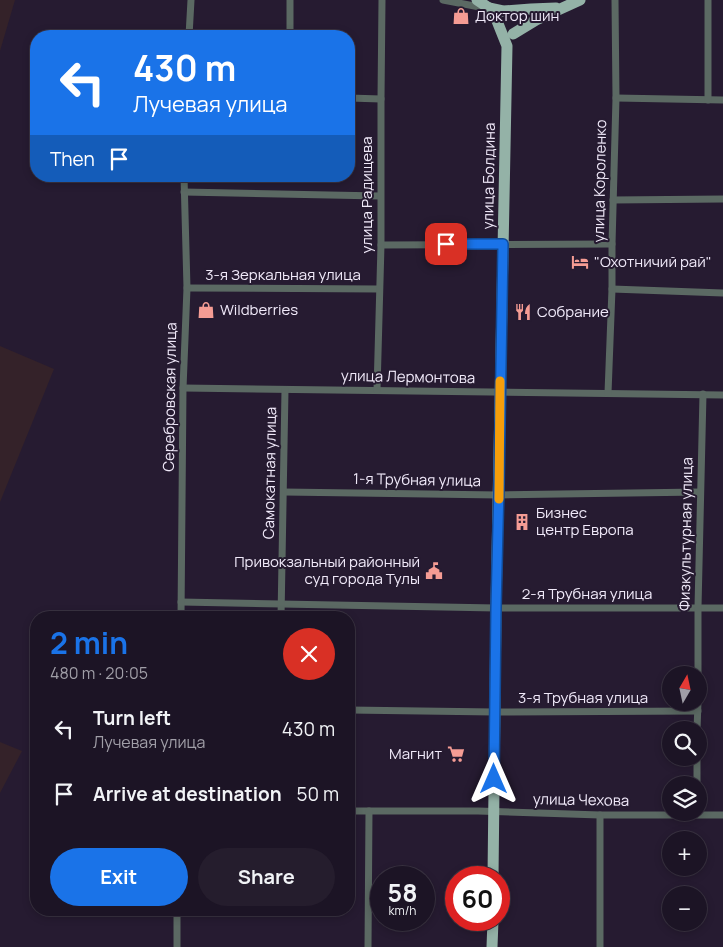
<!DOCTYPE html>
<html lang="en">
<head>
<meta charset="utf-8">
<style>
  body { margin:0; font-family:Manrope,sans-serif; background:#251d2d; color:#f1f3f6; height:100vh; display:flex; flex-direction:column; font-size:19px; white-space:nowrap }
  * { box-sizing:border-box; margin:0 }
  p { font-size:16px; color:#a09ea7 }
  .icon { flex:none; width:28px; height:28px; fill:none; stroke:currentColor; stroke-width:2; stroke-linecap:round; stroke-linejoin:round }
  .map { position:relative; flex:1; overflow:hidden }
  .panel { position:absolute; left:30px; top:611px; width:325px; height:305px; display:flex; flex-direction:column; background:#1c1425; border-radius:20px; box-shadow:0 2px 8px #0003,0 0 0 1px #3a3342 }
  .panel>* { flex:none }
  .banner { position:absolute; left:30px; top:30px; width:325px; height:152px; border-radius:20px; box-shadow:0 2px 8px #0003,0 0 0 1px #3a3342; background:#1a73e8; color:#fff; overflow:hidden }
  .needle { width:32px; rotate:9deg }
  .buttons { position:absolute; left:662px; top:666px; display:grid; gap:10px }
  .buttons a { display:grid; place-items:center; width:45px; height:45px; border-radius:50%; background:#1c1425; box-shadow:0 2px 8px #0003,0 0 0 1px #3a3342; font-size:25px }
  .speed { position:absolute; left:370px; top:866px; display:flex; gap:10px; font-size:25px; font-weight:700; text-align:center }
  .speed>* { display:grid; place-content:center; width:65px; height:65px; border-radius:50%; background:#1c1425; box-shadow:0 2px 8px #0003,0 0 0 1px #3a3342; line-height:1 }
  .speed small { font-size:12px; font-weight:400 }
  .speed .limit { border:8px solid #d22; background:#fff; color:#111 }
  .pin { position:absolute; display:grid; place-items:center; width:42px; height:42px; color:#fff; margin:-21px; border-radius:10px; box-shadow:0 2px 8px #0006 }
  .me { position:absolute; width:55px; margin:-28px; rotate:0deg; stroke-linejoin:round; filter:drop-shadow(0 0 4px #0008) }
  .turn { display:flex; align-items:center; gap:18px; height:105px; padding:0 20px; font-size:22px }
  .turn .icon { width:65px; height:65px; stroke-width:2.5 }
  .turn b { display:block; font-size:35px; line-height:42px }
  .then { display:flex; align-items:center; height:48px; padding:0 20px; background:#0003; gap:10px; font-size:19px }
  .round { display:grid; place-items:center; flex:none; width:52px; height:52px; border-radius:26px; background:#251d2d }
  .summary { display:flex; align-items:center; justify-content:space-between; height:85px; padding:0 20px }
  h1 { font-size:30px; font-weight:700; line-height:38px; color:#1a73e8 }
  .action { display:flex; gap:10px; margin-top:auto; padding:10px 20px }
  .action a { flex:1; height:58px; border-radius:30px; background:#1a73e8; color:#fff; font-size:20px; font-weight:700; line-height:58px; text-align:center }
  .action a+a { background:#251d2d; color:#f1f3f6 }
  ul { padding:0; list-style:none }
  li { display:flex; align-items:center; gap:15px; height:65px; padding:0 20px }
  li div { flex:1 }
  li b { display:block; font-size:19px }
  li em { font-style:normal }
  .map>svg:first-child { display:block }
  .industrial { fill:#342229 }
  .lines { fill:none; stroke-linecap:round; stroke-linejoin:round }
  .minor { stroke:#5b6963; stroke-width:7 }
  .primary { stroke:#94b2a7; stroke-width:11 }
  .route-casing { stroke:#114b97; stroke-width:12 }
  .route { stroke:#1a73e8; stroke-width:9 }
  .slow { stroke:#f59e0b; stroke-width:9 }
  .labels { text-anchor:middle; stroke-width:4; stroke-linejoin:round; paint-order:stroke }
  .poi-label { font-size:15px; fill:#f0e9f9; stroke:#261b31; text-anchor:start }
  .street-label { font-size:15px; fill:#f0e9f9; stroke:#261b31 }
</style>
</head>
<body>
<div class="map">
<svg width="723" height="947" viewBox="0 0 723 947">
  <rect width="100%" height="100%" fill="#261b31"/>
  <g class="industrial">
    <path d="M0,0H15L0,51Z"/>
    <path d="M0,346L54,369L0,502Z"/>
    <path d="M0,742L22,751L0,793Z"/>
  </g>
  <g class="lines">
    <g class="minor">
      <path d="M443,0L485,8"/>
      <path d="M189,36L191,0"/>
      <path d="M290,36V0"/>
      <path d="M349,98L381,99"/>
      <path d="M616,98L723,100"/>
      <path d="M708,100V0"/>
      <path d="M184,192L380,196"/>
      <path d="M613,200L723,199"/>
      <path d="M381,245L612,244"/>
      <path d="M187,288L379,289"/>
      <path d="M612,289L723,293"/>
      <path d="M183,388L723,395"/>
      <path d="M377,390L381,245V99L382,0"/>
      <path d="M608,393L612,289V244L616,98L615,0"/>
      <path d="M284,492L499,495L700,492"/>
      <path d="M181,602L496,608H723"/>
      <path d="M181,618L183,388L187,288L184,176"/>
      <path d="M281,618L285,390"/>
      <path d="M698,675V607L703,394"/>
      <path d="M349,710L494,712L698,711"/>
      <path d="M697,730L698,702"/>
      <path d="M697,785V758"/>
      <path d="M349,811H478L600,815H723"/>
      <path d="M177,947V910"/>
      <path d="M368,947L369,811"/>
      <path d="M600,947V815"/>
    </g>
    <g class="primary">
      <path d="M477,0L489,8L495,16L507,46L496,608L493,878"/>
      <path d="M489,8L503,11L531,9L556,8"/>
      <path d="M513,34L536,20L580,0"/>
      <path d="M492,947L493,920"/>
    </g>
  </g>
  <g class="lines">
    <g class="route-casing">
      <path id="route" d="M446,244H503L499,485L496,608L494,779"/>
    </g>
    <use href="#route" class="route"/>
    <path class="slow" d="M499,499L500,381"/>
  </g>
  <defs>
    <g id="shop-bare" transform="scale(1.35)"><path d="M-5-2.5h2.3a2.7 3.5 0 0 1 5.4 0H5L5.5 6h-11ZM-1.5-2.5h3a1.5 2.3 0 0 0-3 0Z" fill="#f59c94" stroke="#261b31" stroke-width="2.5" paint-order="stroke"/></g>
    <g id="hotel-bare" transform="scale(1.35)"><path d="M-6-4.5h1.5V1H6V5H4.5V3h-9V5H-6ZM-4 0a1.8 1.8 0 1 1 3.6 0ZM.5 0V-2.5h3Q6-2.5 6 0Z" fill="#f59c94" stroke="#261b31" stroke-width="2.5" paint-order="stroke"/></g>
    <g id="restaurant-bare" transform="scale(1.35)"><path d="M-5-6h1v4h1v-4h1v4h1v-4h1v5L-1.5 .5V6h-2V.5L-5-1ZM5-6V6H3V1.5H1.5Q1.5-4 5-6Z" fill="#f59c94" stroke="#261b31" stroke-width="2.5" paint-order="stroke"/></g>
    <g id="building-bare" transform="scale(1.35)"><path d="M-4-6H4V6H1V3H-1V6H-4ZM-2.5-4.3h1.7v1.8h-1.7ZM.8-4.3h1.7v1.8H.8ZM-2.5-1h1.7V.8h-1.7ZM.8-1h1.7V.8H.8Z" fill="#f59c94" stroke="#261b31" stroke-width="2.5" paint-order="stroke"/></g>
    <g id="civic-bare" transform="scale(1.35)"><path d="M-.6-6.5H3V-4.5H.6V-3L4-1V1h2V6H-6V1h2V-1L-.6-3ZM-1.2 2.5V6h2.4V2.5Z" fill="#f59c94" stroke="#261b31" stroke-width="2.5" paint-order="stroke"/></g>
    <g id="supermarket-bare" transform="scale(1.35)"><path d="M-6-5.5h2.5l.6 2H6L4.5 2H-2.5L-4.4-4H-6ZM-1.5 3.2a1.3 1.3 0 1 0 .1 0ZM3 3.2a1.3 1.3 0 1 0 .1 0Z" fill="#f59c94" stroke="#261b31" stroke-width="2.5" paint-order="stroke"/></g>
  </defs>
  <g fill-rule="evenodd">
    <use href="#shop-bare" x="461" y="16"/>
    <use href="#hotel-bare" x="580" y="262"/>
    <use href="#shop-bare" x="206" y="310"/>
    <use href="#restaurant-bare" x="523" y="312"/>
    <use href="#building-bare" x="522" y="522"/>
    <use href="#civic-bare" x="434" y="571"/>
    <use href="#supermarket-bare" x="456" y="754"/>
  </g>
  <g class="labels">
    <g class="poi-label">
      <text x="475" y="21">Доктор шин</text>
      <text x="594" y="267">"Охотничий рай"</text>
      <text x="220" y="315">Wildberries</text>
      <text x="537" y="317">Собрание</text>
      <text x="536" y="518">Бизнес<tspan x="536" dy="17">центр Европа</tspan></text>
      <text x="420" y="567" text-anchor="end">Привокзальный районный<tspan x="420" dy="17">суд города Тулы</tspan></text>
      <text x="442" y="759" text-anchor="end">Магнит</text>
    </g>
    <g class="street-label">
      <text transform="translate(489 176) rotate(-89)" y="5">улица Болдина</text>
      <text transform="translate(600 181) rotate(-89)" y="5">улица Короленко</text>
      <text transform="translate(367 195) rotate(-90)" y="5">улица Радищева</text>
      <text x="283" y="280">3-я Зеркальная улица</text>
      <text transform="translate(408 377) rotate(1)" y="5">улица Лермонтова</text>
      <text transform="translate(170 397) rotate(-89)" y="5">Серебровская улица</text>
      <text transform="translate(270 473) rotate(-89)" y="5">Самокатная улица</text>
      <text transform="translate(417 480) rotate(1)" y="5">1-я Трубная улица</text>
      <text transform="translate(686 534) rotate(-89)" y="5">Физкультурная улица</text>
      <text x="587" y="599">2-я Трубная улица</text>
      <text x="583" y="703">3-я Трубная улица</text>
      <text transform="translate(581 800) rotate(1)" y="5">улица Чехова</text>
    </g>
  </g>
</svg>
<div class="buttons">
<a><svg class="needle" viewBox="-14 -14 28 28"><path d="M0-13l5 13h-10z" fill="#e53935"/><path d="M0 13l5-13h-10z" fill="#a09ea7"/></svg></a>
<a><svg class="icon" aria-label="search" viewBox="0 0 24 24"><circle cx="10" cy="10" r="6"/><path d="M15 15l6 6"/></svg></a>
<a><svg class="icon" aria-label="layers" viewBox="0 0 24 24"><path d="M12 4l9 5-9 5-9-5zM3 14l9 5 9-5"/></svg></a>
<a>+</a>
<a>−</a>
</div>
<div class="speed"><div>58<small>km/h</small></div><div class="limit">60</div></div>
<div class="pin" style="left:446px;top:244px;background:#d93025"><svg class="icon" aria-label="arrive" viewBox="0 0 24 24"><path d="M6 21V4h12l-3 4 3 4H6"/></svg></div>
<svg class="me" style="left:494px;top:779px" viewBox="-20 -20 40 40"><path d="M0-17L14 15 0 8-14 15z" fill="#1a73e8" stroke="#fff" stroke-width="4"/></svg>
<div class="banner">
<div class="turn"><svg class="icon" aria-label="left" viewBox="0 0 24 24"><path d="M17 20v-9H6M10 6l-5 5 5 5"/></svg><div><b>430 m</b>Лучевая улица</div></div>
<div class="then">Then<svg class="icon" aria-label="arrive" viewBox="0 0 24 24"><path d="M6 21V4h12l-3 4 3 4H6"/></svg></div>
</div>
<section class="panel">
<div class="summary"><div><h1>2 min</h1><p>480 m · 20:05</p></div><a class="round" style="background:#d93025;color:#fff"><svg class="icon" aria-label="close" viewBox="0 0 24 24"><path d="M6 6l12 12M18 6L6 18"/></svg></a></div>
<ul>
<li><svg class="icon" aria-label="left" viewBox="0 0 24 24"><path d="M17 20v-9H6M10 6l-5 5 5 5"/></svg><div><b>Turn left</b><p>Лучевая улица</p></div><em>430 m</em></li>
<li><svg class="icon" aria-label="arrive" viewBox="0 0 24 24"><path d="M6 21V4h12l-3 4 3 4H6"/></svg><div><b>Arrive at destination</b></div><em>50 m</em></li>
</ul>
<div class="action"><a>Exit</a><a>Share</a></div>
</section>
</div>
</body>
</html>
